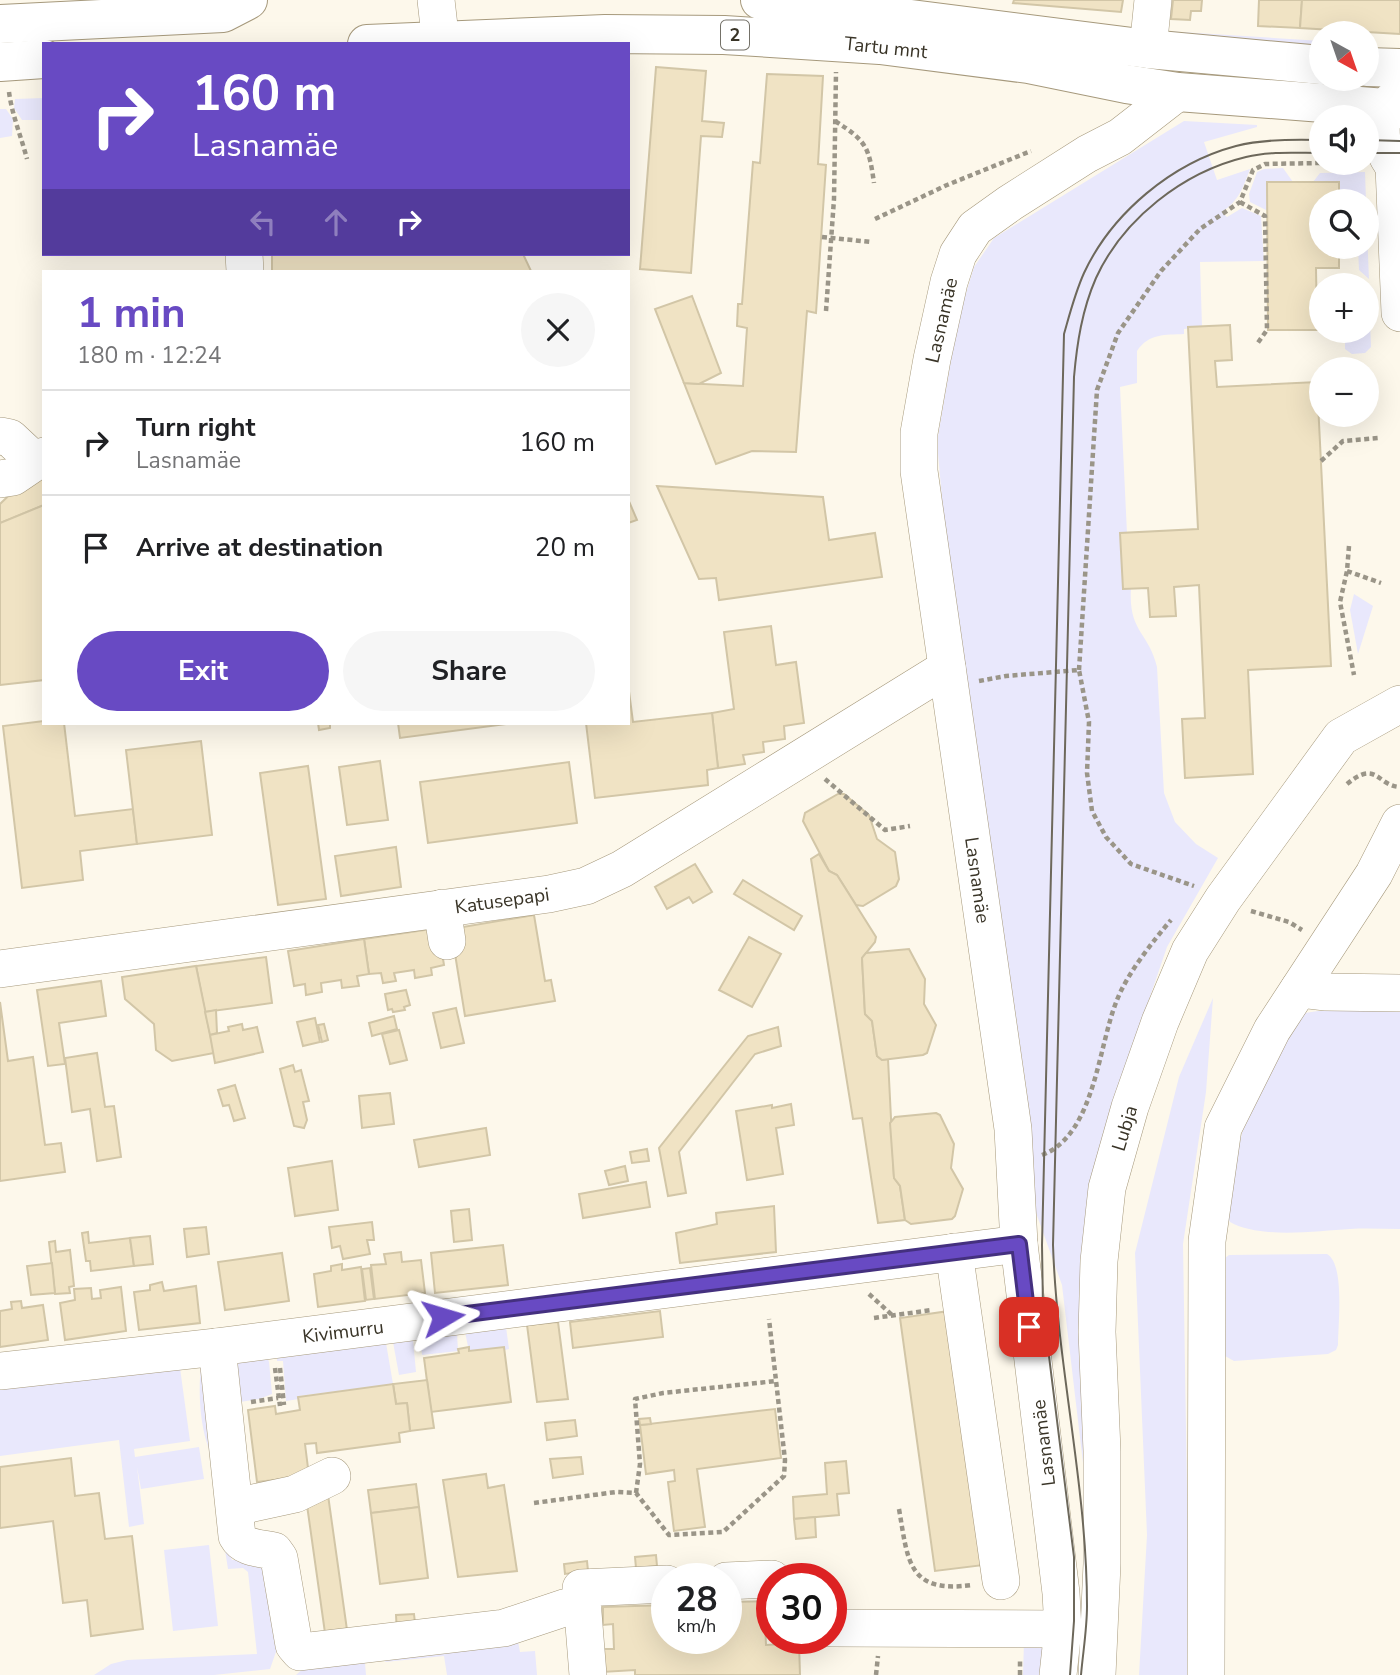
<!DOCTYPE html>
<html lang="en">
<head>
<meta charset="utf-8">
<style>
  body { margin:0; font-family:"Nunito Sans",sans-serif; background:#f6f6f6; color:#202124; height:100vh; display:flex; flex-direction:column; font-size:26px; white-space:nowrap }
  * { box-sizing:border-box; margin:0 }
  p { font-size:23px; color:#757577 }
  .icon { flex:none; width:38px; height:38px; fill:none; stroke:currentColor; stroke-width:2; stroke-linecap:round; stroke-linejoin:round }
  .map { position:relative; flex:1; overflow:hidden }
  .panel { position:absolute; left:42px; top:270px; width:588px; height:455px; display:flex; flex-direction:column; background:#fff; border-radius:0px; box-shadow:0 7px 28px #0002 }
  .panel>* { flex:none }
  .guide { position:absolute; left:42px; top:42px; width:588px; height:214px; border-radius:0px; box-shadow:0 7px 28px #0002; background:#684ac3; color:#fff; overflow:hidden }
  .needle { width:46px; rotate:140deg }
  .buttons { position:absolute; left:1309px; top:21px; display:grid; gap:14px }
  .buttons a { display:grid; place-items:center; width:70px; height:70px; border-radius:50%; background:#fff; box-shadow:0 7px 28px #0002; font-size:35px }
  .speed { position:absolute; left:651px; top:1563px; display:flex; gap:14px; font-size:35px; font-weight:700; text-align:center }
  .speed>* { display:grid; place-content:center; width:91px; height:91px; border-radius:50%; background:#fff; box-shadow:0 7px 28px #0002; line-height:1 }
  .speed small { font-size:18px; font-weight:400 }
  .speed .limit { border:10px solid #d22; background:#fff; color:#111 }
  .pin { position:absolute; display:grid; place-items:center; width:60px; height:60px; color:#fff; margin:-30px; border-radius:14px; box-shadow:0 4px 10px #0006 }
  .me { position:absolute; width:77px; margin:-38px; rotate:83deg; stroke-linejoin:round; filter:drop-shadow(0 0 5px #0008) }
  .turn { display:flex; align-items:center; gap:24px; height:147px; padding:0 35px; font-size:32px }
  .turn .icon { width:91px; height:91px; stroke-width:2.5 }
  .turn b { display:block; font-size:49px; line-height:60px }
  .lanes { display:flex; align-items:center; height:66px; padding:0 35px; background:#0003; justify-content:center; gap:35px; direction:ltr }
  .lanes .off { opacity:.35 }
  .round { display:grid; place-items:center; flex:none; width:74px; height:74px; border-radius:37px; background:#f6f6f6 }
  .head { display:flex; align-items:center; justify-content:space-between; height:119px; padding:0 35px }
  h1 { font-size:42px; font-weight:700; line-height:52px; color:#684ac3 }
  .button { display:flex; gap:14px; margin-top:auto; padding:14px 35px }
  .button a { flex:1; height:80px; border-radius:42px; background:#684ac3; color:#fff; font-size:28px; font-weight:700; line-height:80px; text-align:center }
  .button a+a { background:#f6f6f6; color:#202124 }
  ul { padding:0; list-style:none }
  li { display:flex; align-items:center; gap:21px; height:105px; padding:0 35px; border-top:2px solid #e0e0e0 }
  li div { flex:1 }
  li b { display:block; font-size:26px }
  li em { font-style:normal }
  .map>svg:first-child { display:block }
  .green { fill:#e9e8fc }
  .building { fill:#f0e3c4; stroke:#d2c6a7; stroke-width:2 }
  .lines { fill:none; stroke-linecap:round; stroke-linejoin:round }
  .minor-casing { stroke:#a6997c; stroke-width:38 }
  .major-casing { stroke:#a6997c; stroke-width:40 }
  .path { stroke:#9a9588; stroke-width:4.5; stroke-dasharray:5 3.5; stroke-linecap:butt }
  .minor { stroke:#fff; stroke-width:37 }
  .major { stroke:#fff; stroke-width:38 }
  .tram { stroke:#6d685b; stroke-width:2 }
  .route-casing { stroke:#44307f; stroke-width:18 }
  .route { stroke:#684ac3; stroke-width:12 }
  .labels { text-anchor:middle; stroke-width:5; stroke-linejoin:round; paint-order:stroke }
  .shield { fill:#fff; stroke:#747168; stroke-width:2 }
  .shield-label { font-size:18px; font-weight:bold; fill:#393427 }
  .street-label { font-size:19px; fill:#393427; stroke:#fff }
</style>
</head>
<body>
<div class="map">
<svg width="1400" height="1675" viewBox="0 0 1400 1675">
  <rect width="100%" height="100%" fill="#fdf8eb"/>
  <g class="green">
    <path d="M1165,31L1321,41V51L1175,37Z"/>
    <path d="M44,98V120H22L14,108L15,99Z"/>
    <path d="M0,109H6L13,119L12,136L0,138Z"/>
    <path d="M1184,121L1257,125V127L1204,142L1217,180L1250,169C1243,188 1239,200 1222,212L1227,217L1242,208L1261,216L1264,261L1200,262L1202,327L1184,329V334C1165,335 1149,333 1137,351V383L1120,387L1127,533L1120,534L1123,588H1131C1128,632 1149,632 1157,667L1164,793L1175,822L1196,844L1218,858L1167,947L1128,1061L1089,1514L1062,1285L1035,1210L1027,1093L945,532L937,442L958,319L974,267L994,238Z"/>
    <path d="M1283,168L1293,182L1268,211L1250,202L1249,194L1257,172L1264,169Z"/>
    <path d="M1365,172L1366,201H1339L1338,182H1313L1320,173Z"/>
    <path d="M1367,231L1369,279L1359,270L1358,247H1367Z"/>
    <path d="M1367,291L1369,293L1371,347L1365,353L1352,354L1345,349V331H1367Z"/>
    <path d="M1354,594L1373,606L1358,654L1350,610Z"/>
    <path d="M1213,998L1206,1092L1183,1244L1190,1675H1139L1147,1535L1135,1253L1179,1077Z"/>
    <path d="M1400,1007V1229C1383,1229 1367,1228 1350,1229C1316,1231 1260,1239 1230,1222L1226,1213L1227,1201L1242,1133L1260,1077L1296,1018L1305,1013L1318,1011Z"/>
    <path d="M1327,1254C1345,1264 1338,1324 1338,1345L1336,1350L1328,1354L1234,1361L1225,1356V1258L1229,1255Z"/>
    <path d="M506,1327L509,1349L505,1350L504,1347L469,1351L465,1332Z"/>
    <path d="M457,1333L458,1351L422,1355L420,1338Z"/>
    <path d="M413,1340L416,1372L399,1375L393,1342Z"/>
    <path d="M386,1343L393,1384L299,1396V1399L286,1401L283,1361H277V1357Z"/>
    <path d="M267,1357L269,1362L272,1394L259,1399L240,1402L227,1362Z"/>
    <path d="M208,1366L231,1557L232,1560L261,1559L277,1649L270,1669L214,1675H94L111,1664L127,1660L257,1654L248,1572L243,1568L228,1569L209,1449C200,1426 198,1392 201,1367Z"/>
    <path d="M177,1367L180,1368L190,1441L134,1449L135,1457L199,1447L204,1479L141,1489L137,1467L144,1524L129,1527L119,1440L0,1456V1389Z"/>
    <path d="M209,1545L218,1626L173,1631L164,1550Z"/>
    <path d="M517,1636L520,1652L535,1651L537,1675H447L444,1656L385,1662L391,1649Z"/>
    <path d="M1024,1641L1038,1644L1043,1648L1045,1675H1023Z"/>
    <path d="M314,1659L365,1663L366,1675H296Z"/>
  </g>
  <g class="building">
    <path d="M1014,0H1123L1121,12L1013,3Z"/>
    <path d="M1173,0H1202L1201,11H1191L1190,20L1171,19Z"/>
    <path d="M1259,0H1302L1300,28L1258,26Z"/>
    <path d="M1302,0H1400V34L1300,28Z"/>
    <path d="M656,67L706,71L702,121L724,123L722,137L701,136L691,273L640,269Z"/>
    <path d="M767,74L823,76L818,164L826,165L816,313L807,311L796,452L752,451L716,464L684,383L743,386L747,328L737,326L738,304H742L753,162L760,163Z"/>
    <path d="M1267,182H1339V201H1321V247H1339V268H1316L1317,330H1268Z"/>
    <path d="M272,254H523L531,271H272Z"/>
    <path d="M692,296L721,373L699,384L684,383L655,309Z"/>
    <path d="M1230,325L1232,360L1215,361L1217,387L1317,382L1331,666L1248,670L1253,774L1185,778L1182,719L1205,718L1199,585L1174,587L1176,616L1150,617L1148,588L1123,589L1120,533L1198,529L1188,327Z"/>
    <path d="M44,472V505L0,523V504L25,480Z"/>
    <path d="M657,486L823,497L829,540L875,533L882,577L719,600L716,578L699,579Z"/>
    <path d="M628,499L637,520L628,523Z"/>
    <path d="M44,505V680L0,685V523Z"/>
    <path d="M771,626L776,665L796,662L804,723L784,726L785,739L763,742L764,752L743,755L745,764L718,768L712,713L734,709L724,632Z"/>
    <path d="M628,684L633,722L712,713L718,768L707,770L708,785L595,798L586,723H628Z"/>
    <path d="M44,721L64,723L75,816L133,809L137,844L80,851L83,880L22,888L3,726Z"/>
    <path d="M318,723H330V728L319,730Z"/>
    <path d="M398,723H514L400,738Z"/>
    <path d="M201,741L212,835L137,844L126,750Z"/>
    <path d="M380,761L388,820L347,825L339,767Z"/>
    <path d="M569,762L577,823L428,843L420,782Z"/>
    <path d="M308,766L326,899L278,905L260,773Z"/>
    <path d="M838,794H844L869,815L877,839L895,852L899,879L896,886L863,906L856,905L837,875L829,871L803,821L805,813Z"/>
    <path d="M396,847L401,887L341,896L335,856Z"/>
    <path d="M819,854L829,871L837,875L876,937L875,942L862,958L865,1014L872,1021L877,1056L882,1060L888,1059L894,1178L900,1186L905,1220L878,1223L862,1118L853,1119L811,859Z"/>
    <path d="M695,864L712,892L693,903L689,897L667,909L655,887Z"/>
    <path d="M743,880L802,916L794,930L734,894Z"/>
    <path d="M534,915L545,981L551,980L555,1001L465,1016L451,929Z"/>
    <path d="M438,928L444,965L431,968L432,975L415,978L414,970L394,973L396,981L383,983L381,973L369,974L364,939Z"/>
    <path d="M749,937L781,954L752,1007L719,990Z"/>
    <path d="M364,939L369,974L357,976L359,986L342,988L341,980L321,983L322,992L306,995L305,984L294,986L288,951Z"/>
    <path d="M909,949L925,979L924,1004L936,1025L927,1053L923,1055L882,1060L877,1056L872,1021L865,1014L862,958L866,953Z"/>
    <path d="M266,957L272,1003L205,1012L196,966Z"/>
    <path d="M196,966L214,1053L172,1061L156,1050L154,1024L125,999L122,977Z"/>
    <path d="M101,981L106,1016L59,1023L65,1064L48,1066L37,990Z"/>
    <path d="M406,990L410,1005L404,1007L405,1010L393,1012L392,1009L388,1010L385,994Z"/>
    <path d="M0,1002L8,1061L33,1057L45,1145L61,1143L65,1172L0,1181Z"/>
    <path d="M456,1008L464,1043L441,1048L433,1013Z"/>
    <path d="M216,1010L217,1033L210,1035L205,1012Z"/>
    <path d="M394,1016L397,1029L372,1036L369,1023Z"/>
    <path d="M315,1018L320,1042L303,1046L297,1022Z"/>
    <path d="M242,1024L243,1030L257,1027L263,1052L215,1063L210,1035L229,1031L228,1027Z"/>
    <path d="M324,1024L328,1040L322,1042L318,1025Z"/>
    <path d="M778,1027L781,1046L755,1054L679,1152L686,1193L668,1196L659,1148L748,1036Z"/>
    <path d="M399,1030L407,1060L390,1064L382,1034Z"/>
    <path d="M97,1053L105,1107L114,1106L121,1157L97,1161L90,1109L72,1112L65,1058Z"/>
    <path d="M293,1065L295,1072L301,1070L309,1101L303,1102L307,1120L304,1128L294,1126L280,1069Z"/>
    <path d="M235,1085L245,1118L234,1121L229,1105L223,1106L218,1090Z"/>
    <path d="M390,1093L394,1124L362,1128L359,1096Z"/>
    <path d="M791,1104L794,1125L776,1128L783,1174L747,1180L736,1111L772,1105V1108Z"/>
    <path d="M936,1113L940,1115L954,1144L951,1168L963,1189L955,1216L952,1219L911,1224L905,1220L900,1186L894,1178L890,1123L895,1117Z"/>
    <path d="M486,1128L490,1155L419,1167L414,1140Z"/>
    <path d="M647,1149L649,1161L632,1163L630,1152Z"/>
    <path d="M332,1161L338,1210L295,1216L288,1168Z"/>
    <path d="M625,1166L628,1181L609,1185L605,1171Z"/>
    <path d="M646,1182L650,1207L583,1218L579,1194Z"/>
    <path d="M774,1206L776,1252L680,1263L676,1233L717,1224L716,1213Z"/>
    <path d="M469,1209L472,1240L454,1242L451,1211Z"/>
    <path d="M372,1222L374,1240H367L370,1254L343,1259L340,1246L332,1248L329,1227Z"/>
    <path d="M206,1227L209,1254L187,1257L184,1229Z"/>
    <path d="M88,1232L89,1243L130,1238L134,1266L91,1271L90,1261H86L82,1233Z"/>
    <path d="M150,1236L153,1264L134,1266L130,1238Z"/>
    <path d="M55,1241L56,1252L70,1250L74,1286L69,1287L70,1293L55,1294L49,1242Z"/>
    <path d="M503,1245L508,1285L435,1293L431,1253Z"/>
    <path d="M401,1252L402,1262L421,1260L425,1293L375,1299L371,1265L386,1264L384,1254Z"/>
    <path d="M282,1253L289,1301L225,1310L218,1262Z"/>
    <path d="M52,1263L55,1293L31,1295L27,1266Z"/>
    <path d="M342,1264V1270L361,1267L365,1301L318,1307L314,1274L331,1271V1266Z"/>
    <path d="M370,1268L374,1299L366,1300L362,1269Z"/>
    <path d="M162,1282L164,1291L196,1286L200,1323L139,1330L134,1292L150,1290V1285Z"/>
    <path d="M121,1287L126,1331L65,1340L60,1303L75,1300L74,1289L91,1288L92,1299L101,1298L100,1290Z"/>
    <path d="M21,1301L22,1308L43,1305L48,1340L0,1347V1311L12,1309L11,1302Z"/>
    <path d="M660,1311L663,1337L573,1348L570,1322Z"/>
    <path d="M949,1311L984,1565L935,1571L900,1318Z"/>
    <path d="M558,1322L568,1399L537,1402L527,1325Z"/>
    <path d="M469,1347V1351L504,1347L511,1402L431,1412L424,1358L459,1353L458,1349Z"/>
    <path d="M427,1380L434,1428L410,1431L407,1403L396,1404L393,1384Z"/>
    <path d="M393,1384L396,1404L407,1403L410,1431L399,1433L400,1442L317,1453L316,1443L305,1444L309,1476L257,1482L248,1410L275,1406L276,1414L300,1410L298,1397Z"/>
    <path d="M775,1409L781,1458L697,1469L705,1527L674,1531L668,1482L675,1481L674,1470L646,1474L640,1425Z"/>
    <path d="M650,1418L651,1424L640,1425L639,1419Z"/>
    <path d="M575,1420L577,1436L547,1440L545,1423Z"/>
    <path d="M581,1457L583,1474L553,1478L550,1459Z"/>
    <path d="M71,1458L75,1496L99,1493L105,1539L132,1536L143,1629L91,1636L87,1600L63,1603L53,1521L0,1528V1467Z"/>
    <path d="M846,1461L849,1493L837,1494L839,1515L794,1519L793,1497L827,1494L825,1463Z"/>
    <path d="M486,1474L488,1488L504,1485L517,1571L458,1577L443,1480Z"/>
    <path d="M416,1484L419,1507L371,1513L368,1490Z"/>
    <path d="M328,1495L348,1637L326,1640L306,1498Z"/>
    <path d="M419,1507L428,1578L380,1584L371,1513Z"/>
    <path d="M815,1517L816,1537L796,1539L794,1519Z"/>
    <path d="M656,1555L657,1566L636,1568L635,1557Z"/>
    <path d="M587,1561L588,1571L565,1574L564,1564Z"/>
    <path d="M772,1601V1620H765L766,1645L799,1643L800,1675H635V1670L602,1672L601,1649H614L613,1624L603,1625V1607L667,1605V1638H726V1602Z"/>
    <path d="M414,1614L416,1632L397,1634L396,1615Z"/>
  </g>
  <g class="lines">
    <g class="minor-casing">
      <g id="minor">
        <path d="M436,0L441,44"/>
        <path d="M1148,49L1153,0"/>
        <path d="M1394,166L1400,313"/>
        <path d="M1394,166C1377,145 1375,110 1400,94"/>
        <path d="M244,254L245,271"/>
        <path d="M0,436L10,438L25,452"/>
        <path d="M0,479L13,477L44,456"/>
        <path d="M442,908L447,941"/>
        <path d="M0,969L549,894L586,886L622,869L947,668"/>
        <path d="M1299,989L1324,992L1400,993"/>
        <path d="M954,1252L1001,1581"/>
        <path d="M217,1347L237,1536C244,1549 261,1548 274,1551L279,1558L294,1645L300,1652L504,1628L564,1608L582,1605"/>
        <path d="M0,1371L217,1347L1019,1244"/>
        <path d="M235,1507L295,1494L332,1476"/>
        <path d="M726,1581L772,1579"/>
        <path d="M831,1628L1063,1629"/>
        <path d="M588,1675L581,1588L667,1584"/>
        <path d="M1058,1675L1063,1629L1061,1593L1019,1244L1013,1129L919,471V433L932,359L949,282L958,254L975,228L1010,203L1087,154L1120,137L1178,92"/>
        <path d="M1097,1675L1102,1564V1451L1097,1332L1099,1261L1107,1188L1130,1107L1160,1022L1190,951L1223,899L1341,737L1400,704"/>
        <path d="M1206,1675L1207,1241L1223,1128L1272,1030L1374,874L1400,823"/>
      </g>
    </g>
    <g class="major-casing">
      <g id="major">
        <path d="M760,0L1148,49L1321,65"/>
        <path d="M0,24L223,13L248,0"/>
        <path d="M367,44L605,34L724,35L880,45L1028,64L1126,84L1178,92L1400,109"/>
        <path d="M0,62L44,59"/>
        <path d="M1367,67L1400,68"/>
      </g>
    </g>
    <g class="path">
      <path d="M9,92C12,115 21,136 27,159"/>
      <path d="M835,121C867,141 869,148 874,183"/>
      <path d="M1240,202L1265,216L1267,330L1257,344"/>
      <path d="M875,219L947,185L1031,151"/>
      <path d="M822,237L871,242"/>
      <path d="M826,311L834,199L836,72"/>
      <path d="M1321,461L1343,441L1378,438"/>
      <path d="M1349,546L1347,571L1340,602L1354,675"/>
      <path d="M1347,571L1381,583"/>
      <path d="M1079,670L1097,390L1118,333L1161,271L1200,229L1240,202L1253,170L1265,164L1321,163"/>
      <path d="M979,681L1006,676L1079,670L1089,722L1087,773L1092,811L1106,837L1131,864L1194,886"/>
      <path d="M825,779L885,830L910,826"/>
      <path d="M1347,784C1377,759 1377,786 1400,787"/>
      <path d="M1251,911L1289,922L1302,930"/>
      <path d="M1042,1155C1095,1135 1098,1046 1117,1000C1127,974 1153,941 1171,920"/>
      <path d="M869,1294L892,1315"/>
      <path d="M874,1318L932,1310"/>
      <path d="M275,1368L280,1406"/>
      <path d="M280,1368L284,1405"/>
      <path d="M251,1402L278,1398"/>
      <path d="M636,1493L640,1464L635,1399L663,1393L776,1381"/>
      <path d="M534,1503L616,1492L636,1493L669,1535L723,1532L784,1476L785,1460L769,1319"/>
      <path d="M899,1509C908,1560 907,1594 972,1585"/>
      <path d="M876,1675L878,1656"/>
      <path d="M1020,1675V1658"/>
    </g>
    <use href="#minor" class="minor"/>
    <use href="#major" class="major"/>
    <g class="tram">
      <path d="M1367,140L1400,141"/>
      <path d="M1367,153H1400"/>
      <path d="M1070,1675L1074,1621V1557L1043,1308L1042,1245L1064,334C1070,313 1075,293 1084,273C1112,213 1172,163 1236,146C1264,139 1293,139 1321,140"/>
      <path d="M1081,1675C1083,1652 1087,1629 1087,1606C1087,1485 1057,1366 1053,1245L1074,377C1077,343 1082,310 1096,278C1123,219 1183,172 1246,157C1270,151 1296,153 1321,153"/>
    </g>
  </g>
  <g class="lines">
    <g class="route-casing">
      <path id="route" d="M443,1317L1019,1244L1029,1327"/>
    </g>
    <use href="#route" class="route"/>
  </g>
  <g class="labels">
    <rect class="shield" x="721" y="20.5" width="28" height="29" rx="5"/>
    <g class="shield-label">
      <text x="735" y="41">2</text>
    </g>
    <g class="street-label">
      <text transform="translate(886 47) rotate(6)" y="7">Tartu mnt</text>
      <text transform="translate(941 320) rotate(-77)" y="7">Lasnamäe</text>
      <text transform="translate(978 880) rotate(82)" y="7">Lasnamäe</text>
      <text transform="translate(502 900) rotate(-8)" y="7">Katusepapi</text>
      <text transform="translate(1124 1128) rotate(-73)" y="7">Lubja</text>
      <text transform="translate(343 1331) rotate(-7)" y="7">Kivimurru</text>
      <text transform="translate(1043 1443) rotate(-97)" y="7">Lasnamäe</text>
    </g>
  </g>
</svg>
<div class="buttons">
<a><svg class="needle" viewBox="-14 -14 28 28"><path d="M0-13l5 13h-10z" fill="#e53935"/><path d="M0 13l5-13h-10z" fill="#757577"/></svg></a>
<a><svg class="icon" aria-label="sound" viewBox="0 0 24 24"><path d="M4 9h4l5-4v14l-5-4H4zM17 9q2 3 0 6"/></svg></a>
<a><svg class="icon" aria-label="search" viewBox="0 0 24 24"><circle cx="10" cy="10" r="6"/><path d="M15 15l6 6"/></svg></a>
<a>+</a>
<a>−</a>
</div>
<div class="speed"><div>28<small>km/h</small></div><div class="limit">30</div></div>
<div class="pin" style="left:1029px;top:1327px;background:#d93025"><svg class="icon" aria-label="arrive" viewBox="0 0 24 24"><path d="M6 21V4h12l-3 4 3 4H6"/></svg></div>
<svg class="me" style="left:443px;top:1317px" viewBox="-20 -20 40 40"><path d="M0-17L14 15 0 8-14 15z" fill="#684ac3" stroke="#fff" stroke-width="4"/></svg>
<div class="guide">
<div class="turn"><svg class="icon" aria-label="right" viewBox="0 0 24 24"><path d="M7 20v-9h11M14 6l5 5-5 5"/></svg><div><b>160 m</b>Lasnamäe</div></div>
<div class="lanes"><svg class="icon off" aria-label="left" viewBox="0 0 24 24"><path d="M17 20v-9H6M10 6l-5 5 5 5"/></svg><svg class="icon off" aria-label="ahead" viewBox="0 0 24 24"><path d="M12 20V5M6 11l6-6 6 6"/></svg><svg class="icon" aria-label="right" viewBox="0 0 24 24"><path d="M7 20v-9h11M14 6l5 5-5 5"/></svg></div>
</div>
<section class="panel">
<div class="head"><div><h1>1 min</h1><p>180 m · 12:24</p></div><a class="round"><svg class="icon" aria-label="close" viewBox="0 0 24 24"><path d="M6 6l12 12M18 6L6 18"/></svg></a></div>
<ul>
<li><svg class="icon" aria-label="right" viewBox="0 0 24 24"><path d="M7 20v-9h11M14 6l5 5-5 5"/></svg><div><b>Turn right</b><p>Lasnamäe</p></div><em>160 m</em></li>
<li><svg class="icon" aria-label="arrive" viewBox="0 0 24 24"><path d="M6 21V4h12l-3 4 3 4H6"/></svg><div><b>Arrive at destination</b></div><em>20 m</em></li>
</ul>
<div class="button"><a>Exit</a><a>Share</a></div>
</section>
</div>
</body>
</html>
